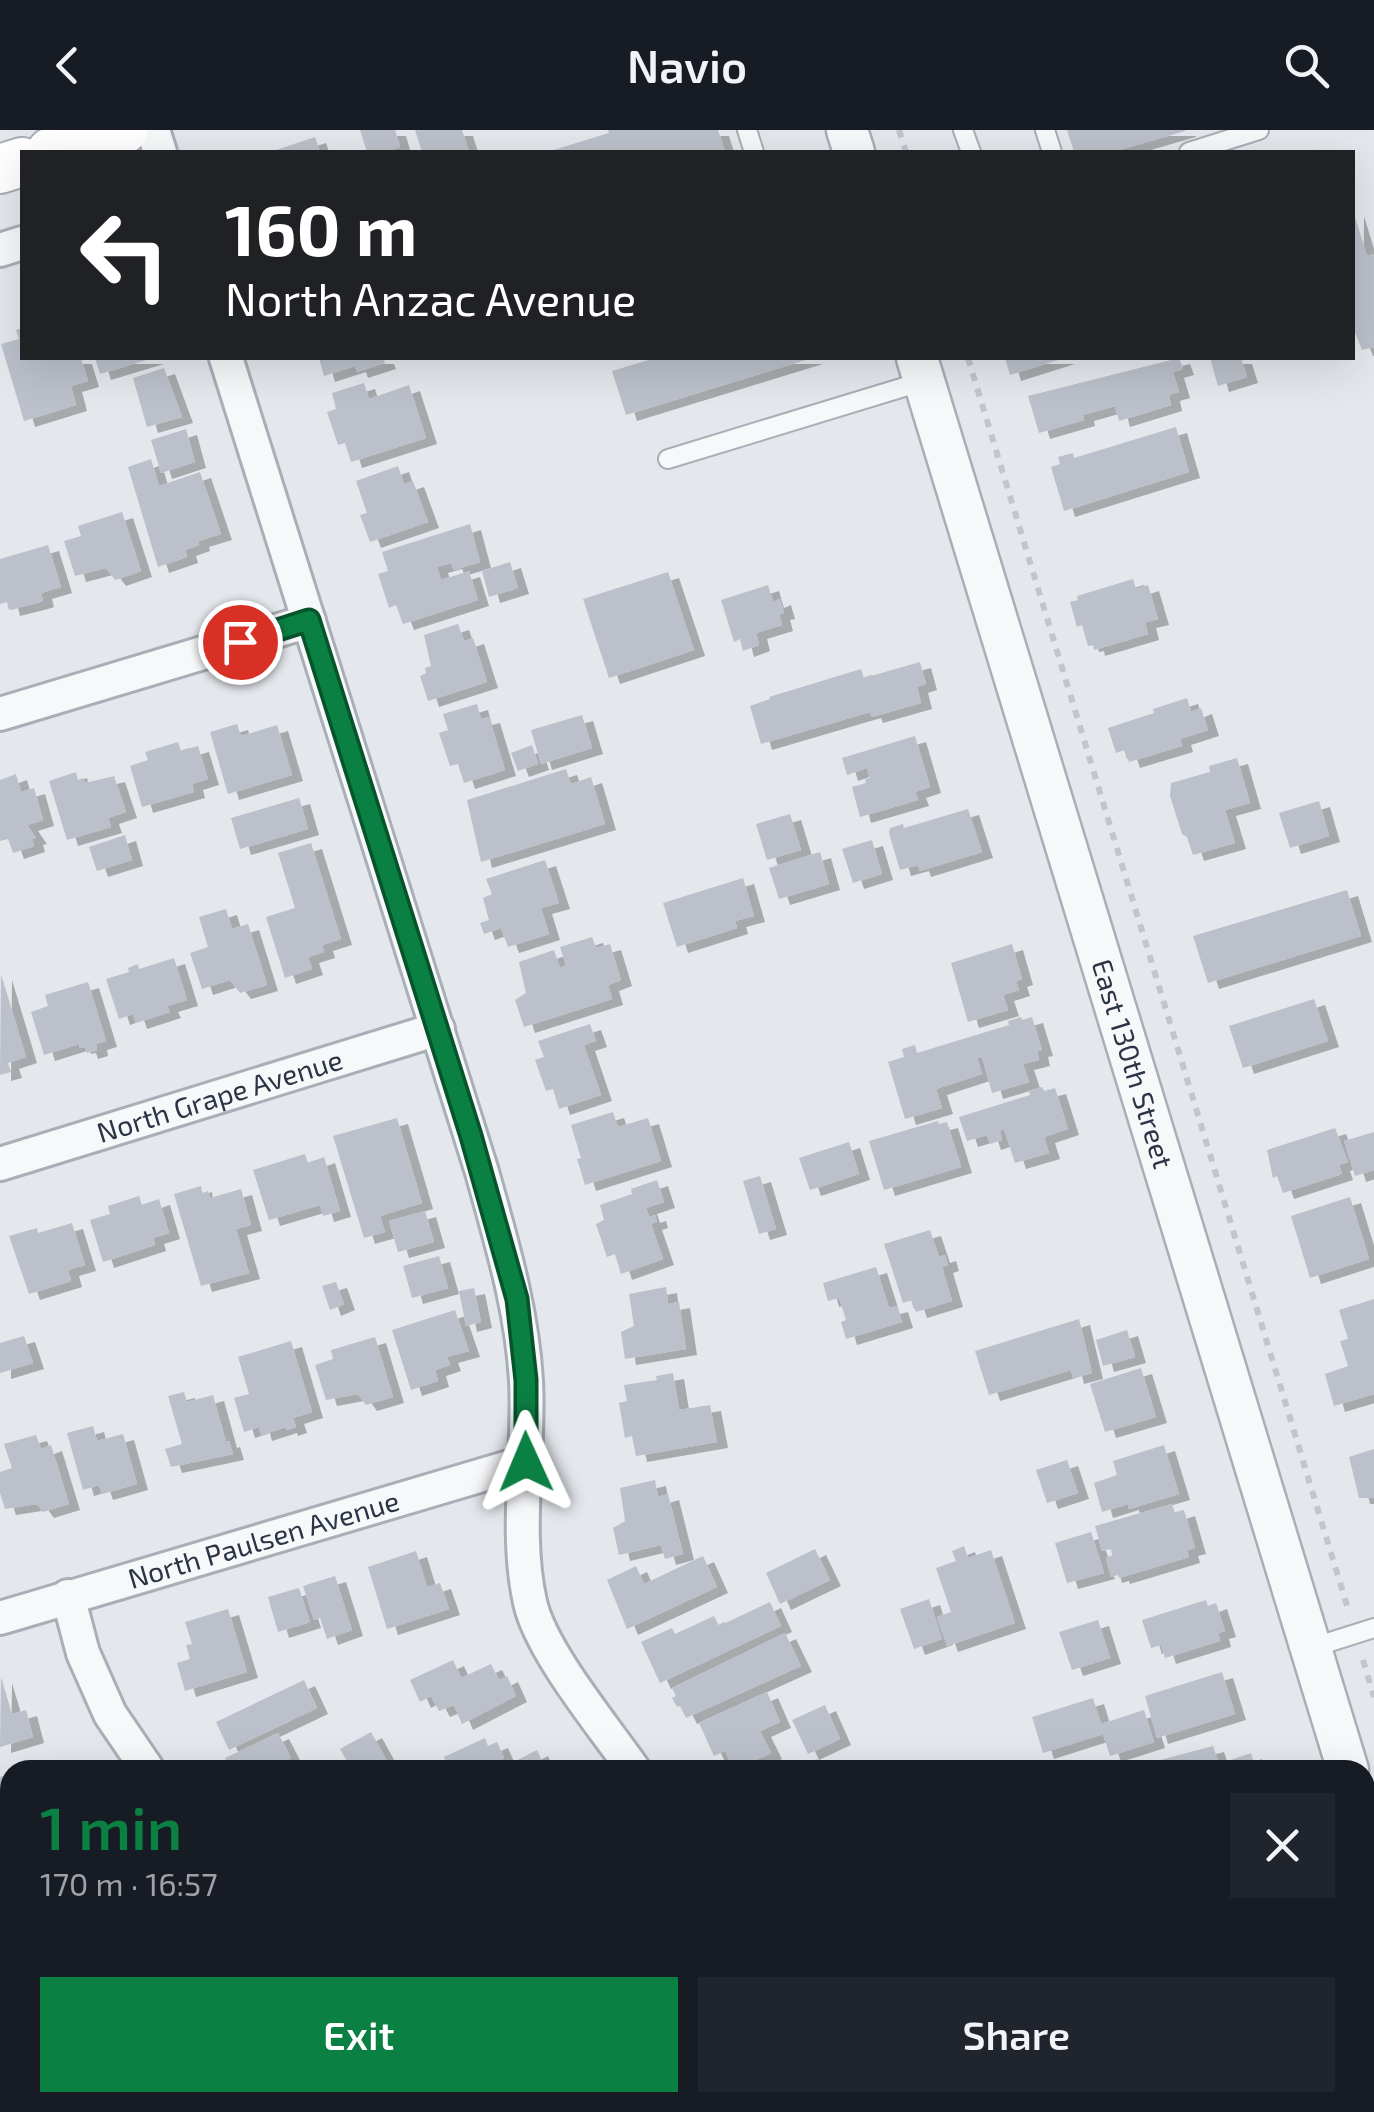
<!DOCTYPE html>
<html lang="en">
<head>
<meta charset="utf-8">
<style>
  body { margin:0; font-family:"Exo 2",sans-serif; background:#20242c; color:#f1f3f6; height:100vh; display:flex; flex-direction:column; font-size:38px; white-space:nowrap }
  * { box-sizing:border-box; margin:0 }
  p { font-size:32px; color:#9ea1a6 }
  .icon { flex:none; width:55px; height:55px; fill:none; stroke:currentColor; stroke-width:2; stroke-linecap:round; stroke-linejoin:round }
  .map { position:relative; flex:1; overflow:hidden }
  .drawer { position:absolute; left:0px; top:1630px; width:1375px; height:352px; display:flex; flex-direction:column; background:#171b24; border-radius:30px 30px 0 0; box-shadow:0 10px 40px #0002 }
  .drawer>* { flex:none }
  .banner { position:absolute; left:20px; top:20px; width:1335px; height:210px; border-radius:0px; box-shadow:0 10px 40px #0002; background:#202124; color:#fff; overflow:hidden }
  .pin { position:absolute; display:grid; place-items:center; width:85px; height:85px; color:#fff; margin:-42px; border:5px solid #fff; border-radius:50%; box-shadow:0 2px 10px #0007 }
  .me { position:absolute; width:110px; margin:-55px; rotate:359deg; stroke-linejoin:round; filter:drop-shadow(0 0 8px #0008) }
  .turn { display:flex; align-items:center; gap:35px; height:210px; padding:0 40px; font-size:45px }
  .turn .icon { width:130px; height:130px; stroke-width:2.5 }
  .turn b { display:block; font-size:70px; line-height:85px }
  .round { display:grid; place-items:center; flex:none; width:105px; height:105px; border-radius:0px; background:#20242c }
  .headline { display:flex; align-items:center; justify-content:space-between; height:170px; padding:0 40px }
  h1 { font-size:60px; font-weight:600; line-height:75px; color:#0b8043 }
  .button { display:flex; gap:20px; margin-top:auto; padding:20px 40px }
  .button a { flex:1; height:115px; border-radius:0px; background:#0b8043; color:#fff; font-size:40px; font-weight:600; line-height:115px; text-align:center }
  .button a+a { background:#20242c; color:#f1f3f6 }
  header { display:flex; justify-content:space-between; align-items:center; height:130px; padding:0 40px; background:#171b24; font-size:45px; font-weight:600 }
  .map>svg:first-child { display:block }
  .building { fill:#bbc0ca; filter:url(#shadow) }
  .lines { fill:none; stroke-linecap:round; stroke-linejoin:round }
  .service-casing { stroke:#a9aeb7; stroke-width:22 }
  .minor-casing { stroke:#a9aeb7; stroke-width:38 }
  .tertiary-casing { stroke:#a9aeb7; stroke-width:45 }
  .secondary-casing { stroke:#a9aeb7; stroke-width:52 }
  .path { stroke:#c2c5cb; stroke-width:6; stroke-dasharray:8 8; stroke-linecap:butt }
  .service { stroke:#f7f8fa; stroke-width:18 }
  .minor { stroke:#f7f8fa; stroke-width:32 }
  .tertiary { stroke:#f7f8fa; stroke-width:40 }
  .secondary { stroke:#fff; stroke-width:48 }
  .route-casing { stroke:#07532c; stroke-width:25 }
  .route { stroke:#0b8043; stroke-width:18 }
  .labels { text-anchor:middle; stroke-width:8; stroke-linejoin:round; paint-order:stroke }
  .street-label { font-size:28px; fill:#2b3445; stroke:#f4f6f9 }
</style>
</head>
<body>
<header><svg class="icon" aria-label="back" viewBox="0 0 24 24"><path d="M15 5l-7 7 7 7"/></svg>Navio<svg class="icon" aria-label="search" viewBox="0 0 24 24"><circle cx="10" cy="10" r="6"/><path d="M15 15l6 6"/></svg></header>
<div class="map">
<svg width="1374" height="1982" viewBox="0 0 1374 1982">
  <defs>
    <filter id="shadow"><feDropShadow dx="11" dy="6" stdDeviation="0" flood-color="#0004"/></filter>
  </defs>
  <rect width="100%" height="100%" fill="#e4e7ec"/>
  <g class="building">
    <path d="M360,0H395L400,17L384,22H367Z"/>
    <path d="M415,0H462L469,22H422Z"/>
    <path d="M608,0H718L725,22H547L609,3Z"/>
    <path d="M1067,0H1185V1L1112,22H1074Z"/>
    <path d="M315,7L320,22H270Z"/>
    <path d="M1353,80L1367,126L1374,124V217L1362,220L1352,195Z"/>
    <path d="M22,198V228H81L88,251L71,256L76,275L24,291L1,214L19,209L16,200Z"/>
    <path d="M95,228H153L100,244Z"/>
    <path d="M319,228H383L385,233L357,242L355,236L324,246Z"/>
    <path d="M655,228H812L626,285L612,241Z"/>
    <path d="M1005,228H1064L1010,245Z"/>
    <path d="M1179,228L1183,239L1173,242L1179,262L1169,265L1171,275L1119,291L1115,276L1083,285L1084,290L1039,303L1028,266Z"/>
    <path d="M1210,228H1241L1247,247L1218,256Z"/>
    <path d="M164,238L182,287L147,297L133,248Z"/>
    <path d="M364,253L369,269L409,255L426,308L351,332L345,313L338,315L327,282L336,279L332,263Z"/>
    <path d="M1176,297L1189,342L1064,381L1051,337L1060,334L1058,327L1073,323L1074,328Z"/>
    <path d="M186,299L195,332L161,343L151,310Z"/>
    <path d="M151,329L159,356L200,342L221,404L198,411L199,415L185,420L187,427L158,437L128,337Z"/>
    <path d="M398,336L404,354L413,351L428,392L370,412L360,385L367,383L356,351Z"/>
    <path d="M122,382L141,441L115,450L106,438L75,446L64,411L81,406L78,396Z"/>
    <path d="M470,394L480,432L454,440L451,433L437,437L441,450L469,441L478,470L403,494L396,475L389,478L378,444L388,441L382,422Z"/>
    <path d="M48,415L61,457L41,463L43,471L37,473L9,480L7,472L0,474V429Z"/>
    <path d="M510,432L518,458L489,467L482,441Z"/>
    <path d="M668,442L694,520L609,548L583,469Z"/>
    <path d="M1133,449L1136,459L1148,455L1158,489L1145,492L1148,504L1094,520L1093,515L1088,516L1082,495L1077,497L1070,472L1078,470L1077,466Z"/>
    <path d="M768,455L773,472L780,469L784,483L779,484L782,495L756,503L759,515L743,521L740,509L734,512L721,470Z"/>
    <path d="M458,494L464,511L473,508L487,552L428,571L420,546L426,543L425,538L431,536L424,505Z"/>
    <path d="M920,532L926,554L917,557L921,573L872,587L870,582L761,614L750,576L770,569L769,567L861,539L864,548Z"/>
    <path d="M1187,568L1191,582L1201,578L1208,600L1180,609L1182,616L1129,632L1125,620L1116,623L1108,598L1154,583L1153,579Z"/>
    <path d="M477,574L481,589L489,587L505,640L464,653L458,634L450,636L439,603L448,600L443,584Z"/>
    <path d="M582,585L592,618L541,634L531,600Z"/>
    <path d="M237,594L241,606L277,595L292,645L228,664L210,602Z"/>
    <path d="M915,606L930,657L915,662L918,670L860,687L852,657L866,653L865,649L870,648L867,638L847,645L842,628Z"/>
    <path d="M178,612L181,621L198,616L208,649L192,654L194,662L142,677L130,636L148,630L145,622Z"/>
    <path d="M532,615L538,634L518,641L511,623Z"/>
    <path d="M1237,628L1250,673L1225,680L1235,713L1193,725L1187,707L1182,704L1170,666L1171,653L1210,642L1209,636Z"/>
    <path d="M566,639L571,654L591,647L605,694L481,732L467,670Z"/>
    <path d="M76,642L78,650L83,648L85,653L114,646L126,682L108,688L111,697L67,710L49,651Z"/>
    <path d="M16,644L21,662L34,658L43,690L27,695L36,708L32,709L34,716L13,723L8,709L0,711V650Z"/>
    <path d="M299,668L308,699L240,719L231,688Z"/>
    <path d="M1319,671L1329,706L1290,718L1279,683Z"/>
    <path d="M968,679L982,722L920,741L918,735L900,740L889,703L890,698L903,694L904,698Z"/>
    <path d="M790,684L801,720L767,730L756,694Z"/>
    <path d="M125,705L132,730L97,741L89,717Z"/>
    <path d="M872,710L882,744L853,753L842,719Z"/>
    <path d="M311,713L341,809L322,815L324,822L308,827L312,839L285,848L266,787L295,778L278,723Z"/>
    <path d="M820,722L829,754L779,769L769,738Z"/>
    <path d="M545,730L559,773L541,778L549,804L508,817L501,798L484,804L480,793L489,790L483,768L492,764L486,749Z"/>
    <path d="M743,748L754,786L735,791L737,798L677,817L663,773Z"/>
    <path d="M1347,760L1361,806L1208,853L1193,806Z"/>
    <path d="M226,779L232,799L248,794L267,855L240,863L230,850L202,859L190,823L208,817L199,787Z"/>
    <path d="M592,807L596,818L610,814L621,850L608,855L612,869L524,897L515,870L526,863L519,832L554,820L560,838L566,835L560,817Z"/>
    <path d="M1012,814L1022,849L1016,851L1019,860L1003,865L1008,880L968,892L951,833Z"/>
    <path d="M174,828L187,870L167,876L170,882L136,893L133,884L119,889L106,849L129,842L128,838L138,834L139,839Z"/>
    <path d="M1,844L26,927L8,933L11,942L0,945Z"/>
    <path d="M88,852L106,911L96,914L97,920L87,923L85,917L80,918L79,914L44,925L31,882L48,876L45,865Z"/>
    <path d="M1314,869L1328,911L1243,938L1229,896Z"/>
    <path d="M1021,887L1022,890L1032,887L1042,920L1037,921L1039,930L1023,934L1029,952L992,963L982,927L977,928L982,944L936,959L942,978L905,989L888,932L904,927L902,919L915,915L917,923L1009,895L1008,891Z"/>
    <path d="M590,894L596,911L584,915L601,965L559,979L553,959L546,961L535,930L544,927L538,911Z"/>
    <path d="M1042,957L1044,961L1055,958L1068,999L1044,1007L1049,1023L1015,1033L1004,999L1000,1000L1002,1010L990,1014L987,1005L967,1011L959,987L1030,965L1029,961Z"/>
    <path d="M613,982L618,997L648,988L661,1031L585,1055L577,1029L581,1028L571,995Z"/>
    <path d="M397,988L422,1073L380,1086L385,1102L364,1108L333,1006Z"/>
    <path d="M938,991L939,994L947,992L961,1037L884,1060L869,1011Z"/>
    <path d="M1335,998L1348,1032L1339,1035L1342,1044L1283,1063L1277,1046L1273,1048L1267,1020Z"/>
    <path d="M1374,1002V1040L1355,1046L1344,1011Z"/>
    <path d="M849,1012L859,1044L810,1060L799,1028Z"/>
    <path d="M305,1024L308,1033L324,1027L340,1081L323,1086L320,1075L269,1090L253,1040Z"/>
    <path d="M760,1046L776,1099L759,1104L743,1051Z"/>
    <path d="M657,1050L664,1072L646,1078L649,1087L655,1085L657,1092L651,1094L663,1129L621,1144L615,1124L607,1127L596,1094L604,1090L600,1075L632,1064L631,1059Z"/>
    <path d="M201,1056L202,1063L208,1061L210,1068L241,1059L251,1095L236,1099L249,1143L201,1156L174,1064Z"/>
    <path d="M139,1066L142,1075L159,1069L169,1103L153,1108L155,1115L103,1132L90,1090L110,1084L108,1076Z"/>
    <path d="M1350,1067L1369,1129L1310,1148L1291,1086Z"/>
    <path d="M425,1081L434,1112L398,1122L389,1091Z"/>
    <path d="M72,1093L85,1135L68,1140L71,1151L29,1164L9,1106L37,1098L38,1103Z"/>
    <path d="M930,1100L939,1127L945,1125L948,1135L942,1137L952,1171L916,1182L912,1170L903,1173L884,1114Z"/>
    <path d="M439,1126L448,1158L412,1168L403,1136Z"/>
    <path d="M876,1137L889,1178L897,1176L902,1192L846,1209L841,1192L846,1190L839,1168L828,1171L823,1153Z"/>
    <path d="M336,1152L344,1174L330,1180L322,1156Z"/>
    <path d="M666,1157L668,1174L679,1172L686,1219L625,1229L621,1202L634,1196L629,1164Z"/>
    <path d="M474,1158L481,1192L466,1196L459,1161Z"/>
    <path d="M1374,1169V1264L1334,1276L1325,1244L1348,1236L1340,1211L1348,1209L1339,1180Z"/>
    <path d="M455,1180L469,1221L447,1227L450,1235L435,1240L438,1251L411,1260L392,1200Z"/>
    <path d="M1079,1189L1092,1243L1073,1248L1071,1240L989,1265L975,1221Z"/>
    <path d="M1127,1200L1135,1227L1103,1236L1096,1210Z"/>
    <path d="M24,1206L33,1233L0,1243V1213Z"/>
    <path d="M375,1207L393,1267L366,1275L358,1264L326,1270L315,1235L333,1229L331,1220Z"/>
    <path d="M291,1211L312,1282L293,1288L296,1297L287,1300L286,1297L261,1305L259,1297L244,1302L234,1268L249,1264L238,1227Z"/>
    <path d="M1141,1238L1156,1287L1105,1302L1090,1254Z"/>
    <path d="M673,1243L679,1280L710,1275L717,1312L636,1326L632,1306L625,1308L619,1273L627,1271L624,1255L657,1250L656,1246Z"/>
    <path d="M184,1262L187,1272L213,1265L226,1312L229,1311L233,1324L171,1337L165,1319L182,1314L168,1266Z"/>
    <path d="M93,1296L97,1311L123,1304L137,1354L102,1364L99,1355L83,1360L67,1303Z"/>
    <path d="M36,1305L41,1319L51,1315L69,1374L43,1382L37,1374L5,1379L0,1363V1342L12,1338L4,1314Z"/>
    <path d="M1164,1315L1179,1364L1129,1379L1128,1374L1102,1382L1094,1353L1117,1345L1113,1331Z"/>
    <path d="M1374,1319V1368H1359L1349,1327Z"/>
    <path d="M1067,1330L1078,1363L1047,1373L1036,1340Z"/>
    <path d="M655,1350L658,1367L668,1364L683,1424L665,1429L661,1415L619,1425L613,1398L625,1391L620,1358Z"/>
    <path d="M1172,1374L1175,1383L1184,1380L1195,1418L1187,1420L1189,1427L1119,1448L1118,1445L1111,1447L1106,1428L1113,1425L1111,1419L1102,1421L1095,1396Z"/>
    <path d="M1091,1402L1104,1443L1067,1453L1055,1413Z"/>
    <path d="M964,1416L968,1428L991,1420L1015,1493L947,1516L937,1487L951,1482L936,1438L956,1431L952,1421Z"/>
    <path d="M815,1419L830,1450L780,1474L766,1443Z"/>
    <path d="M416,1421L427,1457L440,1453L449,1479L387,1499L368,1437Z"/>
    <path d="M703,1426L717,1457L627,1499L607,1450L636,1436L644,1454Z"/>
    <path d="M335,1446L352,1500L327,1509L320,1488L314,1490L303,1456Z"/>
    <path d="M299,1458L310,1492L278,1502L268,1467Z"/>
    <path d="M929,1469L942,1509L914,1519L900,1479Z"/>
    <path d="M1206,1470L1208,1476L1216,1473L1225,1501L1218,1503L1220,1511L1165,1528L1161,1515L1151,1518L1142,1490Z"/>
    <path d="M770,1472L781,1496L660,1553L641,1512L672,1498L675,1504L714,1486L719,1496Z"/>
    <path d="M228,1479L247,1542L185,1561L177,1533L190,1529L186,1515L192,1514L185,1492Z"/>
    <path d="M1098,1490L1110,1528L1072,1540L1059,1502Z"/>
    <path d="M785,1503L801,1536L686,1588L680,1576L677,1577L672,1568L676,1566L672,1558Z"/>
    <path d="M453,1530L461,1548L491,1534L499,1550L507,1546L516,1566L462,1594L454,1575L439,1581L431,1566L420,1572L410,1550Z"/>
    <path d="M1222,1542L1235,1584L1157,1608L1145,1566Z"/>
    <path d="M1,1547L12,1584L26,1580L33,1607L0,1617Z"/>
    <path d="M304,1550L317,1578L229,1620L216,1592Z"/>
    <path d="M767,1562L780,1592L760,1601L771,1623L734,1640L725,1621L714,1626L699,1593Z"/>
    <path d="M1093,1568L1101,1594L1144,1580L1154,1612L1110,1626L1103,1604L1043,1623L1032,1587Z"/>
    <path d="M825,1575L840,1609L808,1624L792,1590Z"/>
    <path d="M371,1602L392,1640H369L365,1632L352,1640L340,1619Z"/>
    <path d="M278,1603L291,1628L266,1640H231L225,1628Z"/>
    <path d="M485,1608L488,1616L497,1612L504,1628L495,1632L499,1640H450L444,1627Z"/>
    <path d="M1213,1616L1219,1634L1251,1623L1256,1640H1147L1145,1634Z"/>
    <path d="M537,1620L546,1640H508L506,1636Z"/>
    <path d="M817,1629L823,1640H795Z"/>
    <path d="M10,1643V1679L0,1682V1647Z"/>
    <path d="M10,1879V1939L0,1944V1896L3,1895L0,1883Z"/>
    <path d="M1370,1911L1374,1923V1930L1370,1931L1374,1944V1981L1339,1982L1336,1972H1365V1912Z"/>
    <path d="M10,1972H71L75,1982H0V1977Z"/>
    <path d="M99,1972H111L115,1982H80Z"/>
    <path d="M207,1972H241L243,1975L280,1972L285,1982H188Z"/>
    <path d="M471,1972H500L503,1979L496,1982H469L466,1975Z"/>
    <path d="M579,1972H622L614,1977L617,1982H584Z"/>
    <path d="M963,1972H1007L1010,1982H970Z"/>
    <path d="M1064,1972H1122L1125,1982H1067Z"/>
    <path d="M1221,1972H1255L1261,1982H1224Z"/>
  </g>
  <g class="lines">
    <g class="service-casing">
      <g id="service">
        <path d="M747,0L754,22"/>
        <path d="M963,0L971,22"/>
        <path d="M1045,0L1052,22"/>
        <path d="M1189,22L1259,0"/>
        <path d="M668,329L924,251"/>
        <path d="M1311,1518L1374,1498"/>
        <path d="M1365,1677L1374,1674"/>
        <path d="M1365,1860L1374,1857"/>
      </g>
    </g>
    <g class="minor-casing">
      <g id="minor">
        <path d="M153,0L160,22"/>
        <path d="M0,120L22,113"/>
        <path d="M226,228L482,1042C501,1111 522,1179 526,1251C530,1323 514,1401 530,1472C540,1520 604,1597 634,1640"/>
        <path d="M0,584L309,491"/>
        <path id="s1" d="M0,1034L438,899"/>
        <path d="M68,1466L83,1523L110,1584L148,1640"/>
        <path id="s2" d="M0,1488L526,1332"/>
        <path d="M378,1972L384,1982"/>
        <path d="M862,1972L869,1982"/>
      </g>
    </g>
    <g class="tertiary-casing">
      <g id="tertiary">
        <path d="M847,0L854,22"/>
        <path id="s3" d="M917,228L1348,1640"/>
        <path d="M1365,1697L1374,1726"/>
      </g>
    </g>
    <g class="secondary-casing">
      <g id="secondary">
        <path d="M51,22L123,0"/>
        <path d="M0,39L22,32"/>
      </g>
    </g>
    <g class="path">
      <path d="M899,0L906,22"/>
      <path d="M968,228L1348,1479"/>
      <path d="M1363,1530L1374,1567"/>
    </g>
    <use href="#service" class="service"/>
    <use href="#minor" class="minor"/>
    <use href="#tertiary" class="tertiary"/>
    <use href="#secondary" class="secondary"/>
  </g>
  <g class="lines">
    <g class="route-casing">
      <path id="route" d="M240,512L309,490L471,1006L517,1169L526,1250V1332"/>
    </g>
    <use href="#route" class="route"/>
  </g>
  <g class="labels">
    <g class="street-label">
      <text dy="10" stroke="none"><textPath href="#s3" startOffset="738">East 130th Street</textPath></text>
      <text dy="10" stroke="none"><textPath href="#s1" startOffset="230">North Grape Avenue</textPath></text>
      <text dy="10" stroke="none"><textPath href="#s2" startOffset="275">North Paulsen Avenue</textPath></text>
    </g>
  </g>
</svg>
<div class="pin" style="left:240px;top:512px;background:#d93025"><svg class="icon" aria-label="arrive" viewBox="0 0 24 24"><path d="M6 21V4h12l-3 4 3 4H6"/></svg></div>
<svg class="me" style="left:526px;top:1332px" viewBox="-20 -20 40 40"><path d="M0-17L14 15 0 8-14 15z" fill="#0b8043" stroke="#fff" stroke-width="4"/></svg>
<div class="banner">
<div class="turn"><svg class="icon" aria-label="left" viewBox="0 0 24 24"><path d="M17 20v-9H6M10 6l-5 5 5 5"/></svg><div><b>160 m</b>North Anzac Avenue</div></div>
</div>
<section class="drawer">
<div class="headline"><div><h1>1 min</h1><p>170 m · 16:57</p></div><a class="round"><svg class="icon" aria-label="close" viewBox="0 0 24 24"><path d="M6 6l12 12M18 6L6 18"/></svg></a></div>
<div class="button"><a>Exit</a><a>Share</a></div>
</section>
</div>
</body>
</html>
